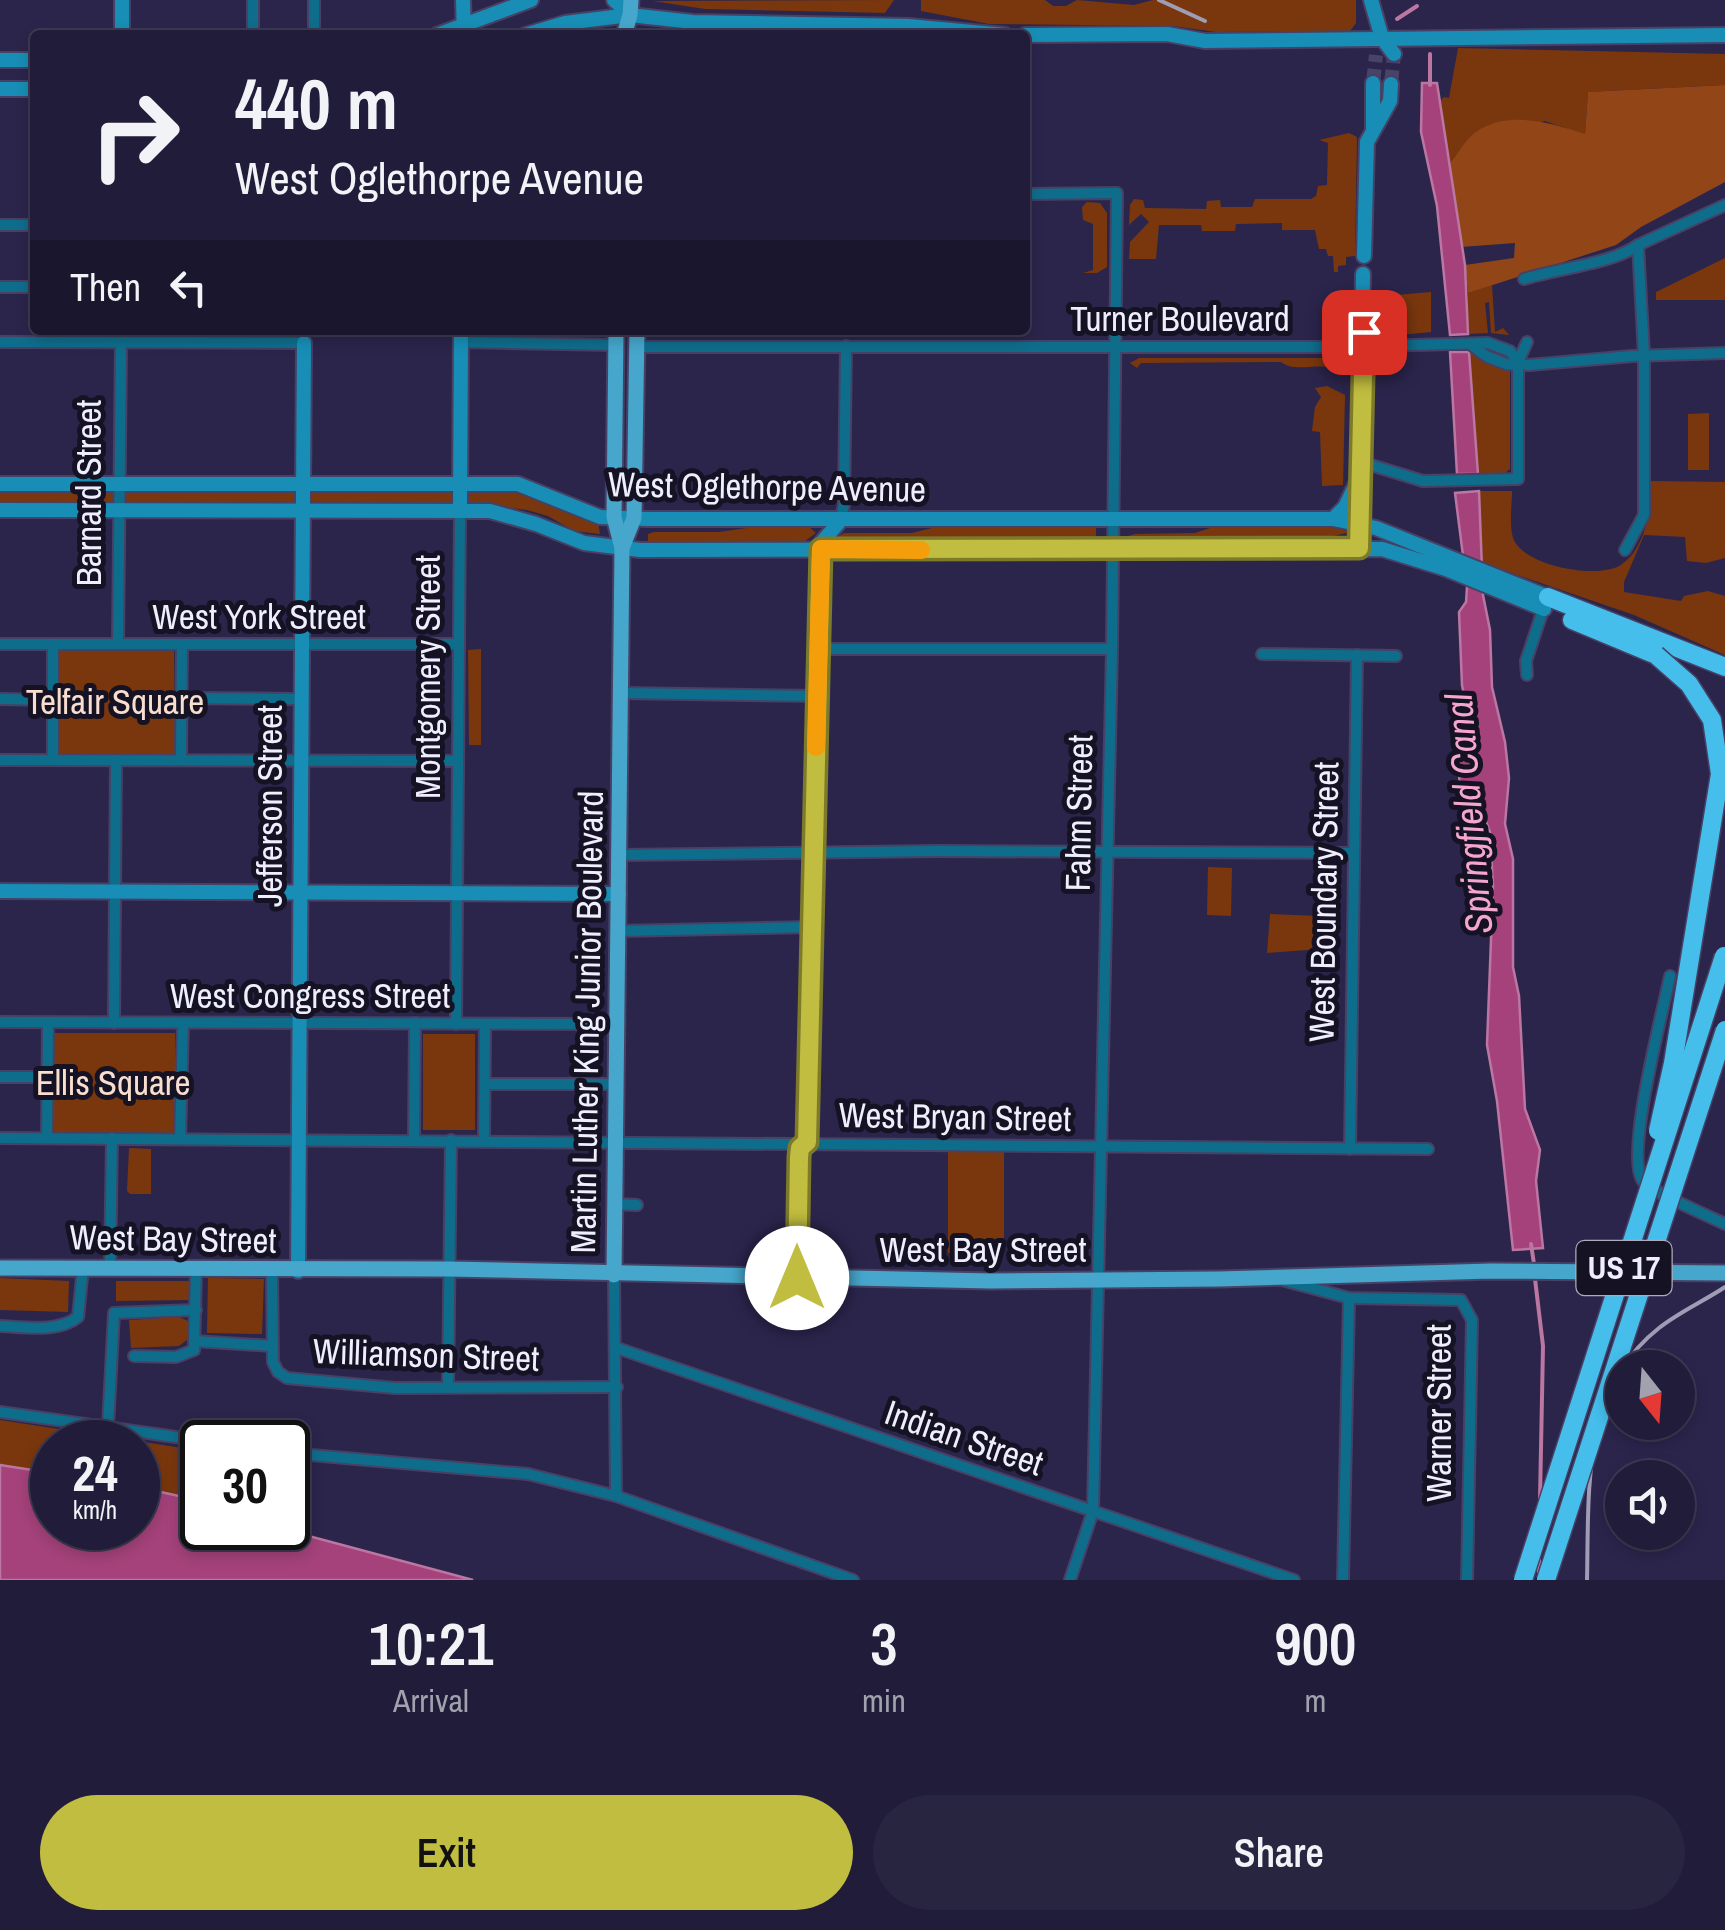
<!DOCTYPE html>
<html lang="en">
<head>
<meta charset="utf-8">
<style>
  body { margin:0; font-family:"Archivo Narrow",sans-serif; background:#282541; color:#f1f3f6; height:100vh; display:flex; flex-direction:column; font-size:38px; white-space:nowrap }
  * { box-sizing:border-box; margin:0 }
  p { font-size:32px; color:#a2a1ae }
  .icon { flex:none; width:55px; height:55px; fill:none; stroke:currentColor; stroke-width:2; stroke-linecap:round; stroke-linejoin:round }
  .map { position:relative; height:1580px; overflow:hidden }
  .panel { display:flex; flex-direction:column; background:#201c39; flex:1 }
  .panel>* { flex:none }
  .top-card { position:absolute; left:30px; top:30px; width:1000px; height:305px; border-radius:10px; box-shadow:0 5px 15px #0003,0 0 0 2px #3d3a53; background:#201c39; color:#f1f3f6; overflow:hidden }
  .needle { width:65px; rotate:163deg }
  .controls { position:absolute; left:1605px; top:1350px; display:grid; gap:20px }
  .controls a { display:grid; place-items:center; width:90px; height:90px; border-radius:50%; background:#201c39; box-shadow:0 5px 15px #0003,0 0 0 2px #3d3a53; font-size:50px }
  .speed { position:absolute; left:30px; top:1420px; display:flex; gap:20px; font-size:50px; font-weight:700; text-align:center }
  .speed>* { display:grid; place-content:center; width:130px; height:130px; border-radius:50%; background:#201c39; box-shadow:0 5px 15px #0003,0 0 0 2px #3d3a53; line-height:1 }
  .speed small { font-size:25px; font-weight:400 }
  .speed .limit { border:5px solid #111; border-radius:15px; background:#fff; color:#111 }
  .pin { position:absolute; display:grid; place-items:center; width:85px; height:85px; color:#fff; margin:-42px; border-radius:20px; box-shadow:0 5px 15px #0006 }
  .me { position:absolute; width:110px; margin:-55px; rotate:0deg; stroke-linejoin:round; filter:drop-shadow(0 0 8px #0008) }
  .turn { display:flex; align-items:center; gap:35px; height:210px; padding:0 40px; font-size:45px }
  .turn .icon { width:130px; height:130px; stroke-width:2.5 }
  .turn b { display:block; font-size:70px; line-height:85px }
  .then { display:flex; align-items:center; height:95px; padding:0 40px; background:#0003; gap:20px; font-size:38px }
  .eta { display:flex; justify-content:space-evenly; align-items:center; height:170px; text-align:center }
  .eta b { font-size:60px; font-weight:600; line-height:70px }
  .action { display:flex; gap:20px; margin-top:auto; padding:20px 40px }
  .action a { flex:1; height:115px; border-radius:60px; background:#c1bd40; color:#111; font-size:40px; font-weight:600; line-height:115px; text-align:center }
  .action a+a { background:#282541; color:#f1f3f6 }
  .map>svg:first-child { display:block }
  .green { fill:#7a370d }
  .forest { fill:#924618 }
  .water { fill:#a5427b; stroke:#bb76a2; stroke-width:2.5 }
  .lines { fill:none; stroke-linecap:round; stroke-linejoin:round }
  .stream { stroke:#bb76a2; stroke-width:4 }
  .secondary-tunnel { stroke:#484367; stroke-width:14; stroke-dasharray:14 7; stroke-linecap:butt }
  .street-casing { stroke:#464165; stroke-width:14 }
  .secondary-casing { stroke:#464165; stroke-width:18 }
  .primary-casing { stroke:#464165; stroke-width:19 }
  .highway-casing { stroke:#464165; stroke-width:21 }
  .street { stroke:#0f6d8c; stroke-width:10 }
  .secondary { stroke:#188eb6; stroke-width:14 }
  .primary { stroke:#46a6cc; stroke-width:15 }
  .highway { stroke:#45beec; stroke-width:18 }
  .rail { stroke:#9f9cb5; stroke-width:4 }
  .highway-bridge-casing { stroke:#464165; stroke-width:21; stroke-linecap:butt }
  .highway-bridge { stroke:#45beec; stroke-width:18 }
  .route-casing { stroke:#7d7b2a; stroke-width:25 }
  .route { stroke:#c1bd40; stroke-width:18 }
  .slow { stroke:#f59e0b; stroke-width:18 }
  .labels { text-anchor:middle; stroke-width:10; stroke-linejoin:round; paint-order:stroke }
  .shield { fill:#141223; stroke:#adacbc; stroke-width:2.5 }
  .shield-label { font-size:32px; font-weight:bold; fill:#efeefd }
  .street-label { font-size:35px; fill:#efeefd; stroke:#141223 }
  .park-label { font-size:35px; fill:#f9ded0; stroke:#141223 }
  .water-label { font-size:38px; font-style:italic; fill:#f5a6cf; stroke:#141223 }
</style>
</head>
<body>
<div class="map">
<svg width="1725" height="1580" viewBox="0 0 1725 1580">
  <rect width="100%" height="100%" fill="#2b254c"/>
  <g class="green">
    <path d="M894,0L885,13L705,9L653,1Z"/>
    <path d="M921,0H1045L1053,6H1066L1077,0L1134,5L1153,0H1356V23L1350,31L1216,32L1173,26L989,24L921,11Z"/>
    <path d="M1458,48L1725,54V85L1588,92L1585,135L1545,121L1470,137L1450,163L1439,102L1444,97L1449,98Z"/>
    <path d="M1349,133L1357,137L1355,256L1346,257V265L1338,266V272H1334L1333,256H1328L1326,249H1319L1315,230H1282V223L1236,224L1235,231H1202L1201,225H1159L1156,259H1129L1130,242L1149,222L1141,214L1129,225L1130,205L1134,199L1143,200L1145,208L1206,209L1207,201L1220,200L1221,207H1252L1255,199H1311L1316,196L1318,186L1327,185L1328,143L1319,140Z"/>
    <path d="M1087,202L1100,203L1107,213V267L1097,273H1083L1093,270V224L1083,220L1082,207Z"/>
    <path d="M1725,258V300H1656V292Z"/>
    <path d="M1492,285L1495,332L1503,328L1509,335L1491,333L1489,302L1485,303L1488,333L1468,334V293Z"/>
    <path d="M1431,292V332L1400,335L1375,328L1371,317L1372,297Z"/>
    <path d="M1469,352L1510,371V469L1505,473L1478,474Z"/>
    <path d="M1139,358H1332L1340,369L1339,371C1321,360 1296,374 1281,362L1141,363L1137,368L1130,363Z"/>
    <path d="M1327,386L1345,395L1343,485L1322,486L1320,432L1312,431L1315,407L1321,397L1315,388Z"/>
    <path d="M1709,413V470H1688V414Z"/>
    <path d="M1651,481L1725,482V558L1706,563L1687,561L1685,537L1644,535L1624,582V592L1681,601L1684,596L1708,591L1725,596V655L1634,615L1482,563L1479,491H1512C1512,505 1509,524 1513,538C1523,566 1596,579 1619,566C1646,550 1651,509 1651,481Z"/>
    <path d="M0,483L503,487L531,492L598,522L600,534L574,531L548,516L527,510L486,505L0,508Z"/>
    <path d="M775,524L808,526L816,533L801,544L648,541V534L654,532H719Z"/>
    <path d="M940,526H1087L1096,528V536L1089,537H1025L998,543L843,544L833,539L844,533H912Z"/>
    <path d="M1213,527L1340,528L1351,532L1325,538H1277L1257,544L1137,545L1129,541L1128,536L1135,534L1195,533Z"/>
    <path d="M56,649H174L175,754H56Z"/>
    <path d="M481,649V745H469L468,650Z"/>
    <path d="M1208,867L1232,868L1231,916L1207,915Z"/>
    <path d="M1270,914L1318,916L1320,949L1267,953Z"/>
    <rect x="51" y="1033" width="124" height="100"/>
    <rect x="423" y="1034" width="52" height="96"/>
    <path d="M129,1148L151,1149V1194H130L127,1191Z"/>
    <rect x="948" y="1152" width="56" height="101"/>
    <path d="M0,1278L69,1281L68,1312L0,1310Z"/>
    <path d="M208,1278L264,1279L262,1334L207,1333Z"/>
    <path d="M116,1281H190V1300L116,1301Z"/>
    <path d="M179,1317L188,1321V1339L179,1346L131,1348L129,1320Z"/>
    <path d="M0,1420L202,1451V1501L138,1487V1442H52V1473L0,1465Z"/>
  </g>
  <path class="forest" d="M1725,85V182L1641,227L1616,245L1468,293L1465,265L1514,258L1515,243L1461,247L1450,163C1457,155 1463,144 1470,137C1502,108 1548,122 1585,134L1588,92Z"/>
  <g class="water">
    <path d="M1422,83H1437L1465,265L1468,334L1450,335L1437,206L1421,132Z"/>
    <path d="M1450,352H1469L1478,474H1457Z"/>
    <path d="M1479,491L1483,595L1490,630L1492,687L1505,742L1509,778L1505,824L1513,859V967L1519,996L1525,1109L1540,1150L1536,1181L1543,1248L1513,1250L1497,1101L1487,1045L1493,887L1490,832L1484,816L1460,785L1456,748L1466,705L1462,685L1459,612L1466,602L1467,587L1455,493Z"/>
    <path d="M0,1465L52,1473V1528H138V1487L202,1501V1528H279L473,1580H0Z"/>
  </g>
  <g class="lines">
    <g class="stream">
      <path d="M1397,19L1417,6"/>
      <path d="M1430,54V85"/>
      <path d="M1531,1244L1534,1264"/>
      <path d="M1535,1279L1543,1346L1540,1499"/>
      <path d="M1539,1579V1558"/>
    </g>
    <g class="secondary-tunnel">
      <path d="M1373,83L1376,55"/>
      <path d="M1391,84L1394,54"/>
    </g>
    <g class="street-casing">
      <g id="street">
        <path d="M253,35V0"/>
        <path d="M314,35V0"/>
        <path d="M1025,194L1117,193L1112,649L1093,1511L1070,1580"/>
        <path d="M0,225H35"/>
        <path d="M1524,279C1558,268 1612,264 1638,245"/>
        <path d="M0,287H35"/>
        <path d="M0,342L304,343"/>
        <path d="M461,342L616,345"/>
        <path d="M1470,344L1486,356L1506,364L1529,365L1632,356L1725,353"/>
        <path d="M636,347H1340L1488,343L1510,351L1518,362"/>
        <path d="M1361,462L1423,481L1518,479V362L1527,342"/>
        <path d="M841,520L844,504L846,346"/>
        <path d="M1625,550L1644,515V355L1638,245L1725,205"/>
        <path d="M0,644H458"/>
        <path d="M118,644L121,342"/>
        <path d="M819,649H1112"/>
        <path d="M1262,654L1396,656"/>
        <path d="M1527,675L1526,661L1545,604"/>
        <path d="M621,693L817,696"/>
        <path d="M181,698L301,699"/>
        <path d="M0,699L53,700"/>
        <path d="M0,760L458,761"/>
        <path d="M53,760V644"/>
        <path d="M181,760L182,644"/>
        <path d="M620,855L938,851L1354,853"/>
        <path d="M619,931L812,927"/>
        <path d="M1670,976C1663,1011 1624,1158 1643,1181C1652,1192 1708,1216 1725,1224"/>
        <path d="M0,1022L619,1024"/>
        <path d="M114,1023L116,760"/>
        <path d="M456,1024L460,510"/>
        <path d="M0,1077H47"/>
        <path d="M485,1084H618"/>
        <path d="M0,1138L1428,1149"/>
        <path d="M47,1138L48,1022"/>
        <path d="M180,1139L183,1023"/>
        <path d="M414,1140L415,1023"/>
        <path d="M484,1140L485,1024"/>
        <path d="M1350,1149L1357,655"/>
        <path d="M615,1204L637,1205"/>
        <path d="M110,1269L112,1138"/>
        <path d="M272,1270L273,1362L278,1372L287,1378L395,1388L617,1387"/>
        <path d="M614,1275L616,1496"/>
        <path d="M797,1278L799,1157L800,1148L807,1142L821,549"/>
        <path d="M1282,1280L1349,1298L1461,1300L1472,1320L1467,1580"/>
        <path d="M0,1326C24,1327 58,1333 78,1317L83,1268"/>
        <path d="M194,1341L272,1346"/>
        <path d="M617,1348L1294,1580"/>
        <path d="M134,1356L176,1357L194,1350L196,1270"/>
        <path d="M448,1387L451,1140"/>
        <path d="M0,1412L211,1442"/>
        <path d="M108,1426L114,1313L196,1310"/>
        <path d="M288,1453L528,1474L616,1496L853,1580"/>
        <path d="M1343,1580L1349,1298"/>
      </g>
    </g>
    <g class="secondary-casing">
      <g id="secondary">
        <path d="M463,0L464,35"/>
        <path d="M614,0L630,15"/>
        <path d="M1371,0L1382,38L1394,54"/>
        <path d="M122,35V0"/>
        <path d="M437,35L531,0"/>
        <path d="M525,35L565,23L630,15L693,22L908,26L1005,35"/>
        <path d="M1025,35L1167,34L1205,41L1725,35"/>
        <path d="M0,60H35"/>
        <path d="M0,89H35"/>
        <path d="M1373,127V83"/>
        <path d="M1364,256L1367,142L1390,101L1391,84"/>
        <path d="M0,484H518L600,517L646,519H1333L1376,528L1548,597"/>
        <path d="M0,510L490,511L536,524L584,543L640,550L1382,549L1446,569L1544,609"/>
        <path d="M460,510L461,330"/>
        <path d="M1333,519L1345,507L1358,480"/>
        <path d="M1359,548L1363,274"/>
        <path d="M821,549L822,542L841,520"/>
        <path d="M0,891L619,894"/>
        <path d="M298,1271L304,343"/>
      </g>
    </g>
    <g class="primary-casing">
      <g id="primary">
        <path d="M624,35L630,15L631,0"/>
        <path d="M622,548L634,518L637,330"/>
        <path d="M0,1268L449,1269L991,1281L1219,1279L1491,1271L1725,1273"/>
        <path d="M614,1275L622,548L614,517L616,330"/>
      </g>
    </g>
    <g class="highway-casing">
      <g id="highway">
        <path d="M1548,597L1725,667"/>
        <path d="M1572,620L1656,655"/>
      </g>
    </g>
    <use href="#street" class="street"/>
    <use href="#secondary" class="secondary"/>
    <use href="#primary" class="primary"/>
    <use href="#highway" class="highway"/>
    <g class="rail">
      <path d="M1159,0L1205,21"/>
      <path d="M1587,1580C1589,1491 1581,1389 1659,1328C1679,1312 1704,1301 1725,1287"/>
    </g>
    <g class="highway-bridge-casing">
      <g id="highway-bridge">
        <path d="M1656,655L1689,684L1712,720L1720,774L1673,1063L1658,1131"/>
        <path d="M1523,1580L1724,956"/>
        <path d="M1546,1580L1725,1030"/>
      </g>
    </g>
    <use href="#highway-bridge" class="highway-bridge"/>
  </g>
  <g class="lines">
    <g class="route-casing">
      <path id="route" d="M797,1278L799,1157L800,1148L807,1142L821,549L1359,548L1364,332"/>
    </g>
    <use href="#route" class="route"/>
    <path class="slow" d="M816,747L821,549L921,550"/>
  </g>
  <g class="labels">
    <rect class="shield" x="1576.5" y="1241" width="95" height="54" rx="8"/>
    <g class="shield-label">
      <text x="1624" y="1279">US 17</text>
    </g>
    <g class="street-label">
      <text x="1180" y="331">Turner Boulevard</text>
      <text transform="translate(767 487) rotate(1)" y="12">West Oglethorpe Avenue</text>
      <text transform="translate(89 493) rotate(-90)" y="12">Barnard Street</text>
      <text x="259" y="629">West York Street</text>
      <text transform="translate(428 677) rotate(-90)" y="12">Montgomery Street</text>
      <text transform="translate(270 806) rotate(-90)" y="12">Jefferson Street</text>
      <text transform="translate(1079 813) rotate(-89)" y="12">Fahm Street</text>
      <text transform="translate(1324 902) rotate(-89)" y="12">West Boundary Street</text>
      <text x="310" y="1008">West Congress Street</text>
      <text transform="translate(587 1022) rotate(-89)" y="12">Martin Luther King Junior Boulevard</text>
      <text transform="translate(955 1117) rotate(1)" y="12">West Bryan Street</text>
      <text transform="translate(173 1239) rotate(1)" y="12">West Bay Street</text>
      <text x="983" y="1262">West Bay Street</text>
      <text transform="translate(426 1355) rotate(2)" y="12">Williamson Street</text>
      <text transform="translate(1439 1413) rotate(-90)" y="12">Warner Street</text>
      <text transform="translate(964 1438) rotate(19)" y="12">Indian Street</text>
    </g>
    <g class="park-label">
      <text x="115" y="714">Telfair Square</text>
      <text x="113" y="1095">Ellis Square</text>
    </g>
    <g class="water-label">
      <text transform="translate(1469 814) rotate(-95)" y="13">Springfield Canal</text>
    </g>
  </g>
</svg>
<div class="controls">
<a><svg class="needle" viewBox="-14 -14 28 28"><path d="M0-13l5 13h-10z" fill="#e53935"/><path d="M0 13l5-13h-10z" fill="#a2a1ae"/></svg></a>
<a><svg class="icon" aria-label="sound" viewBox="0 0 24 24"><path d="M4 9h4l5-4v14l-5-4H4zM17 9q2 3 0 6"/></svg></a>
</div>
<div class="speed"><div>24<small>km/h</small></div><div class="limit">30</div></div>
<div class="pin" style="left:1364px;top:332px;background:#d93025"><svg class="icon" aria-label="arrive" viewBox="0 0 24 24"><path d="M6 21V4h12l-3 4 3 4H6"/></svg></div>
<svg class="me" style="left:797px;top:1278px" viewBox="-20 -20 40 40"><circle r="19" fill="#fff"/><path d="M0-13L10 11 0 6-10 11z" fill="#c1bd40"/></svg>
<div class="top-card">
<div class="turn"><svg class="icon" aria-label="right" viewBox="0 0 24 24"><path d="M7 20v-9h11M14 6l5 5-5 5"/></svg><div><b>440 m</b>West Oglethorpe Avenue</div></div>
<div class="then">Then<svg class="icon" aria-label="left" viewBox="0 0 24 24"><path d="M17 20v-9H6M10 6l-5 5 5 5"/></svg></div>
</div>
</div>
<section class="panel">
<div class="eta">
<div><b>10:21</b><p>Arrival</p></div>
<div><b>3</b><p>min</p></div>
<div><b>900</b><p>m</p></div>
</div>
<div class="action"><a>Exit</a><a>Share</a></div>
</section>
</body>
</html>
